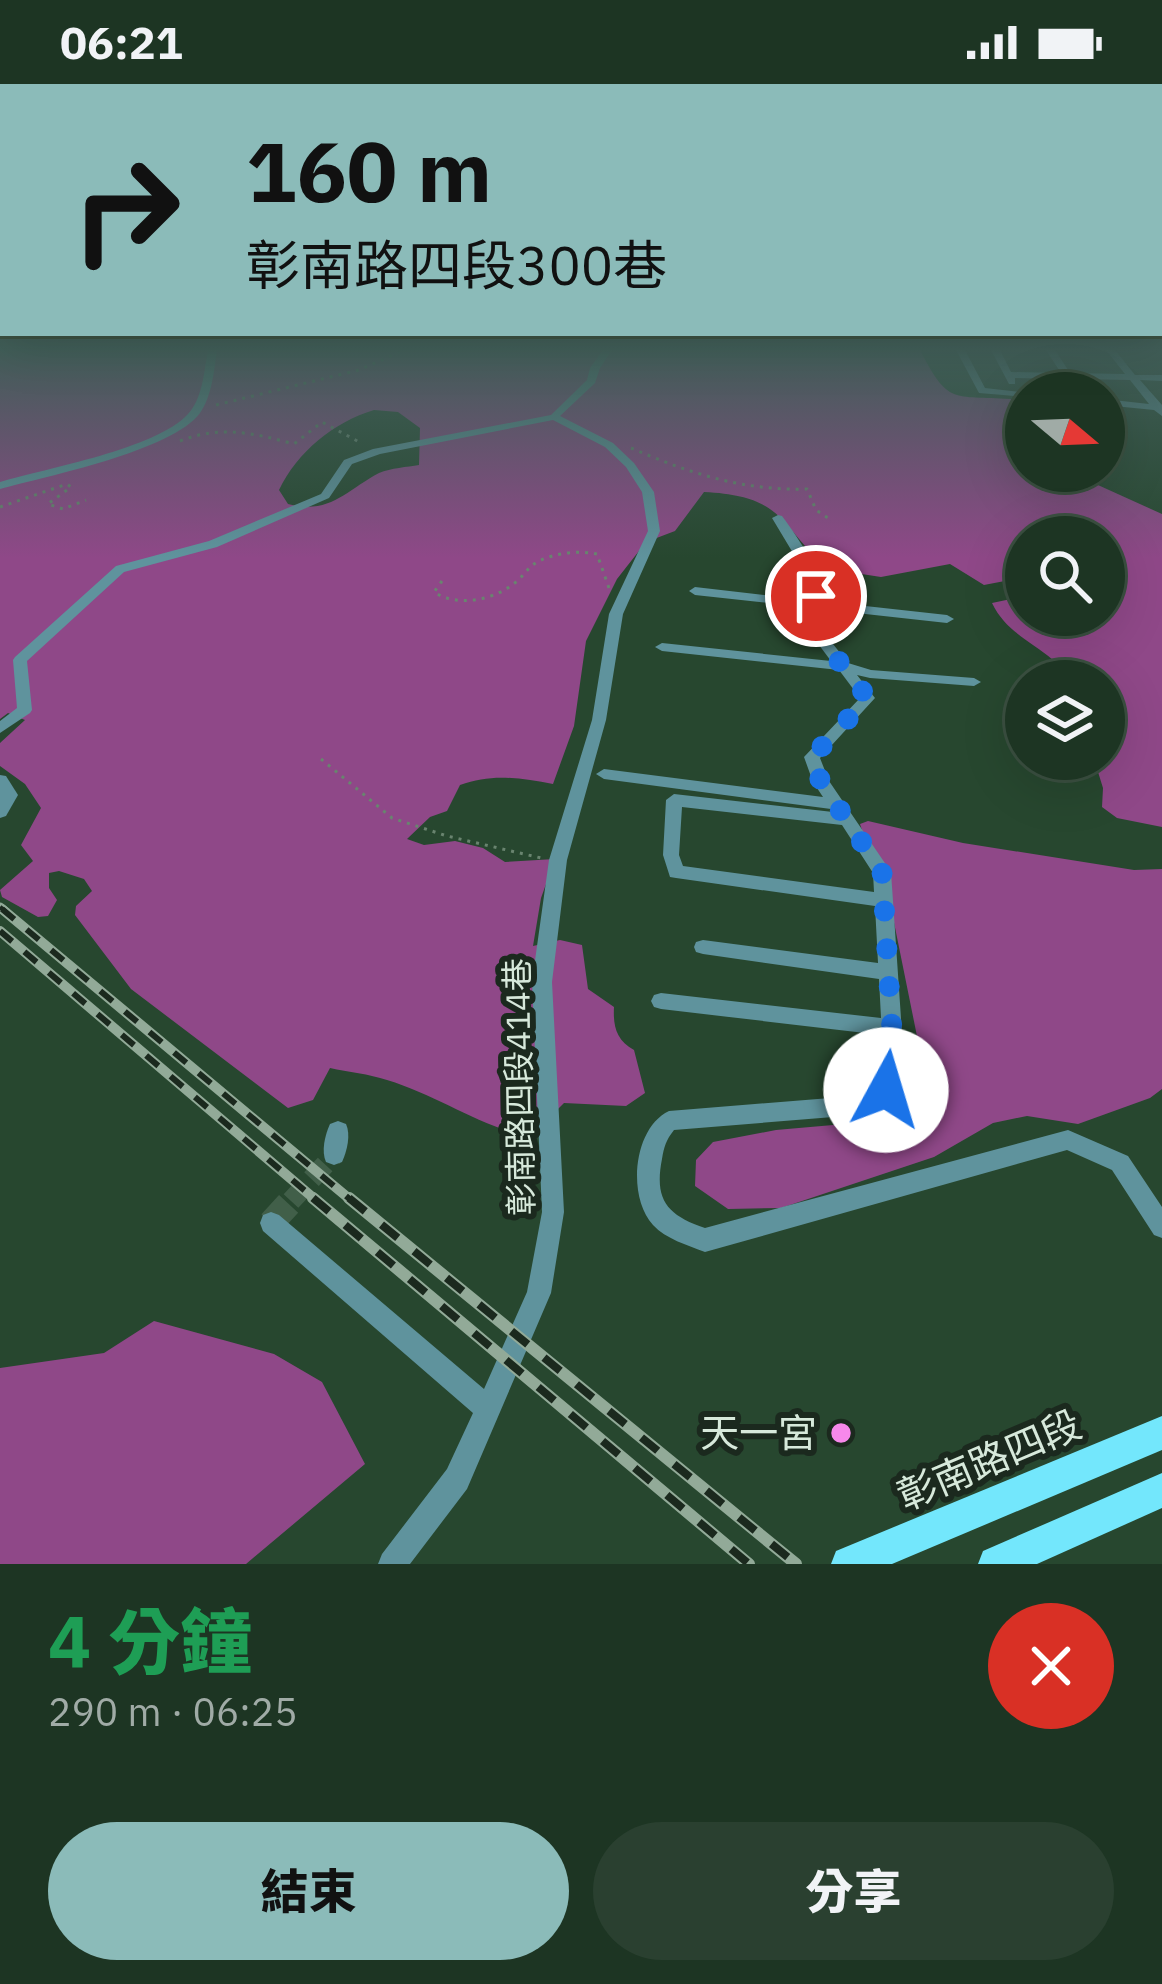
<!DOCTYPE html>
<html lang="zh-TW">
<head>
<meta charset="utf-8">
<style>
  body { margin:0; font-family:"IBM Plex Sans","Noto Sans TC",sans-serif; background:#2a4030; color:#f1f3f6; height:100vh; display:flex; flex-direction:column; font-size:45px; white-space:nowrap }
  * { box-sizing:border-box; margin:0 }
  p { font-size:39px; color:#a0aba6 }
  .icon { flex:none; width:66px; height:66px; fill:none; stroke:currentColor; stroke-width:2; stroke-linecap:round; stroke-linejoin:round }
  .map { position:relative; height:1480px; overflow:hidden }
  .sheet { display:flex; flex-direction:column; background:#1d3523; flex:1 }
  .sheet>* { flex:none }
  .guide { position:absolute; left:0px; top:0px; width:1164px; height:252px; box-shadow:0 12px 48px #0002,0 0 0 3px #3b5041; background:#8bbbb9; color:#111; overflow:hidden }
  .needle { width:78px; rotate:109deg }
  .fabs { position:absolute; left:1005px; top:288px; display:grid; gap:24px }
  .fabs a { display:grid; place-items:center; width:120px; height:120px; border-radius:50%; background:#1d3523; box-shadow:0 12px 48px #0002,0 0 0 3px #3b5041; font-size:60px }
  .pin { position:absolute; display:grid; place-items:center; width:102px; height:102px; color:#fff; margin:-51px; border:6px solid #fff; border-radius:50%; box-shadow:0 3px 12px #0007 }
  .me { position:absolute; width:132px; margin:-66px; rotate:6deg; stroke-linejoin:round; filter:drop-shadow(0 0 9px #0008) }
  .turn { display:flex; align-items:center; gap:42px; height:252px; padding:0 48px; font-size:54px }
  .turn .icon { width:156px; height:156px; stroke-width:2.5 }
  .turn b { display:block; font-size:84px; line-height:102px }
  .round { display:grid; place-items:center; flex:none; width:126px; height:126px; border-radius:63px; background:#2a4030 }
  .summary { display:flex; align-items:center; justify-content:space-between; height:204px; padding:0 48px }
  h1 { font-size:72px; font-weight:800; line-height:90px; color:#1e9e55 }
  .primary-button { display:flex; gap:24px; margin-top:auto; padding:24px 48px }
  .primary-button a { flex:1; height:138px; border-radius:72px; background:#8bbbb9; color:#111; font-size:48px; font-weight:800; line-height:138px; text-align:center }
  .primary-button a+a { background:#2a4030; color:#f1f3f6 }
  .status { display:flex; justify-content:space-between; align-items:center; height:84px; padding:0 60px; background:#1d3523; direction:ltr }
  .status svg { height:33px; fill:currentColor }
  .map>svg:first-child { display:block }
  .forest { fill:#8f4888; fill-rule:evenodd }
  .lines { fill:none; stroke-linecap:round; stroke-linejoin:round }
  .minor-tunnel-far1 { stroke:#415f49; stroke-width:20; stroke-dasharray:20 10; stroke-linecap:butt }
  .minor-tunnel { stroke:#415f49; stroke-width:26; stroke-dasharray:26 12; stroke-linecap:butt }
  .path { stroke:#69846f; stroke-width:3; stroke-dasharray:3 6; stroke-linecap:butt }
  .minor { fill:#5f939d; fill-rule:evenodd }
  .major { fill:#73e7fc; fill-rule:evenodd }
  .rail-far2-casing { stroke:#92aa98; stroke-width:9 }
  .rail-far1-casing { stroke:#92aa98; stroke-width:10 }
  .rail-casing { stroke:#92aa98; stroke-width:12 }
  .rail-far2 { stroke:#1b291e; stroke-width:4.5; stroke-dasharray:14; stroke-linecap:butt }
  .rail-far1 { stroke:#1b291e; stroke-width:6; stroke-dasharray:16; stroke-linecap:butt }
  .rail { stroke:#1b291e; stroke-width:8; stroke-dasharray:21; stroke-linecap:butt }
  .route { stroke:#1a73e8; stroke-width:21; stroke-dasharray:0 37.8 }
  .poi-dot { fill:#f788eb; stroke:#1b291e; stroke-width:4.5 }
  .labels { text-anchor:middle; stroke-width:12; stroke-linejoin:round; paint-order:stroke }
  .street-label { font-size:33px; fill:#d7e9db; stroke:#1b291e }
  .near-poi-label { font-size:39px; fill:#d7e9db; stroke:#1b291e; text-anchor:end }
  .near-street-label { font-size:39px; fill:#d7e9db; stroke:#1b291e }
</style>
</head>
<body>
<div class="status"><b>06:21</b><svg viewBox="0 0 49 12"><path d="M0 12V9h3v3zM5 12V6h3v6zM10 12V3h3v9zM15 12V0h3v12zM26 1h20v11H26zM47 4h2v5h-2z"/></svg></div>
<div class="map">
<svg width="1162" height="1480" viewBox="0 0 1162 1480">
  <rect width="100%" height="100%" fill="#27472f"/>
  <g class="forest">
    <path d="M0,266H920C949,322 952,311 1011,315L1026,349V387H1067L1162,430V743L1117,734L1102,723L1103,704L1094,675H1104V597H1051L1053,576C1030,556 1006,548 992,519L1025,512L1010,496L984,501L950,480L881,493L829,485C778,443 788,412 704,408L675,447L646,458L617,495L586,557L574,642L553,700C520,694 492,689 460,701L447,727L430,733L407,755L424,761L455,757L483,764L505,778L555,775L541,814L533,862L560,856L582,861L588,905L614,923C613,942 616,956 634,966L645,1009L626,1022L564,1019L530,1053C479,1042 437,1011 387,996C369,990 348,988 330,984L313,1016L288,1024L131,905L75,831L76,822L92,807L84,795L59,787L49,789V804L57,816L48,832L38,833L2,813L0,806L33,777L21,761L41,724L25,700L0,682V659L25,636L8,629L0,635ZM374,326L398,328L420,344L419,381C407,383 391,384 379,389C345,407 330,431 288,420L279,406C297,368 334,338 374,326ZM1026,453H1104V531H1026Z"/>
    <path d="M868,737L963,759L1134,786L1162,785V1005L1150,1014L1078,1040L1027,1032L993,1039L934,1073L781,1124L728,1125L695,1102L696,1076L713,1058L776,1046L890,1036L911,1026L921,972L883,784L867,761L860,740Z"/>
    <path d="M154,1237L274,1270L322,1298L365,1380L246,1480H0V1284L104,1269Z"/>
  </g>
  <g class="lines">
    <path class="minor-tunnel-far1" d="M291,1117L334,1071"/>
    <path class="minor-tunnel" d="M271,1139L294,1114"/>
    <g class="path">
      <path d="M216,321L359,286L404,266"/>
      <path d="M180,357C220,341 254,349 294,360L322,338L361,359"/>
      <path d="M631,364C689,389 743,407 807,405L816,426L831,436"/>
      <path d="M0,423L67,400L71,403L48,420L63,425L86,416"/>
      <path d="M442,497L434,508C458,524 496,516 517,497C525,490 529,482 539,477C556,469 578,466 597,470L609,504"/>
      <path d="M321,675L392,734L447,752L541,774"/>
    </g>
    <g class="minor">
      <path d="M208,266H217C214,287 212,312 200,329C172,367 47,392 0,405V398C47,384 156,365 188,330C203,314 204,287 208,266Z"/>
      <path d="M603,266H612L600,284L595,299L560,332L613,359L634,379L654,408L660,447L623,530L606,636L567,776L552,898L564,1128L551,1209L467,1405L410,1480H378L382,1470L447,1385L473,1329L263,1147L260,1139L263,1131L271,1128L279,1131L484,1305L527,1208L542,1128L532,898L549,776L592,636L609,530L648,447L642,408L626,383L605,363L553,336L380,370L352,380L329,414L217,463L124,488L27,577L32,626L30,629L0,649V637L17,624L13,576L15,573L116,482L209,457L321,410L344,376L373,365L551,331L587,296L590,284Z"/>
      <path d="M956,266H965L985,304L1030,309H1026V313L979,309Z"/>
      <path d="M991,266H1000L1011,288L1061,289L1046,266H1055L1070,289L1125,290L1106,266H1115L1135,291H1162V297L1140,296L1162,321V332L1154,326L1104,321V315L1149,320L1130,296L1074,295L1084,309H1074L1065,295L1015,294V300H1009Z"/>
      <path d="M778,431L782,432C801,458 819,483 820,517L947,531L954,535L947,539L820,525L818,541L848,579L871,586L974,594L981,598L974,602L870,594L857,591L875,614L820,674L829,697L891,788L904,978L893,1013L858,1031L674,1046C666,1056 664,1063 662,1075C654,1116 667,1131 705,1144L1068,1046L1128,1072L1162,1123V1154L1154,1151L1112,1086L1067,1066L705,1168C687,1161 666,1155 653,1141C627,1113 633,1044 669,1027L855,1012L877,1000L884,978L882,951L661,925L654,923L651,917L654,911L661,909L881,934L879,895L703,870L696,868L694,863L696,858L703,856L878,879L875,822L676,794L670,793L663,771L666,716L674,710L833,728L831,725L604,695L596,690L604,685L823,713L813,698L804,673L860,614L839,586L662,567L655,563L662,559L831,577L804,541L807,523L695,511L689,507L695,503L807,516L802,484L772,434ZM682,723L842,741L873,789L874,808L683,782L679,771Z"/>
      <path d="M0,691L6,692L18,711L6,732L0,734Z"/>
      <path d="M338,1037L346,1040C351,1051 347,1067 342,1078L334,1081L326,1078C321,1067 325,1051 330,1040Z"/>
    </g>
    <g class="major">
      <path d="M1162,1332V1366L892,1480H831L836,1467Z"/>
      <path d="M1162,1389V1424L1037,1480H978L983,1467Z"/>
    </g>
    <g class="rail-far2-casing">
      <path id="rail-far2" d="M0,823L6,828"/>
    </g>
    <g class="rail-far1-casing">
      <g id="rail-far1">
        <path d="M2,825L352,1117"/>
        <path d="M0,847L317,1117"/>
      </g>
    </g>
    <g class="rail-casing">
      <g id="rail">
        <path d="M313,1114L749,1480"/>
        <path d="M349,1114L796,1480"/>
      </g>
    </g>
    <use href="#rail-far2" class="rail-far2"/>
    <use href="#rail-far1" class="rail-far1"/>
    <use href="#rail" class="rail"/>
  </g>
  <linearGradient id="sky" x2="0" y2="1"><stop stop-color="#15271a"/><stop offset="0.56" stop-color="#415e58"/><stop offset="1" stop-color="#415e58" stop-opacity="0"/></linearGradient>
  <rect width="1162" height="474" fill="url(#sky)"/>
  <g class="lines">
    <path class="route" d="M816,512L811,542L868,614L812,673L821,698L882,788L894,978L886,1006"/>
  </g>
  <circle class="poi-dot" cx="841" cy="1349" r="12"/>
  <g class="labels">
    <g class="street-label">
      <text transform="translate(519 1003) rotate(-91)" y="12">彰南路四段414巷</text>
    </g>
    <g class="near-poi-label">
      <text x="817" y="1363">天一宮</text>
    </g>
    <g class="near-street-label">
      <text transform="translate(989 1376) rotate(-23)" y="14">彰南路四段</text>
    </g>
  </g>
</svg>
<div class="fabs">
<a><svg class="needle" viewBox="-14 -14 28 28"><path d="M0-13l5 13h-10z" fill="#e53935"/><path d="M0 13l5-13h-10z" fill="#a0aba6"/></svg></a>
<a><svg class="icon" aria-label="search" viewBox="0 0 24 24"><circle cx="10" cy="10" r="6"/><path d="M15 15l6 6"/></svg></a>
<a><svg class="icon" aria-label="layers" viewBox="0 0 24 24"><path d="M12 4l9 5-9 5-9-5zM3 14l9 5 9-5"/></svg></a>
</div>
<div class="pin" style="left:816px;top:512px;background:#d93025"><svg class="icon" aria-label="arrive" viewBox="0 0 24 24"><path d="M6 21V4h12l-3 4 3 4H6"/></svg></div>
<svg class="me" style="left:886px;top:1006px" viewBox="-20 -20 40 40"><circle r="19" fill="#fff"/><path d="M0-13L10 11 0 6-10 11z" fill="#1a73e8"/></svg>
<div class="guide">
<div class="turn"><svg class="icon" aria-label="right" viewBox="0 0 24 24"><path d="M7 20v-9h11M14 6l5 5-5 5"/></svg><div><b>160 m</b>彰南路四段300巷</div></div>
</div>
</div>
<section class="sheet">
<div class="summary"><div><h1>4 分鐘</h1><p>290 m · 06:25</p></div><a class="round" style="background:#d93025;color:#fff"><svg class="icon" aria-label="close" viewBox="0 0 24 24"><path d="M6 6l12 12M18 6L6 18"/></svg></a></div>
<div class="primary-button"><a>結束</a><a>分享</a></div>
</section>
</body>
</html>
